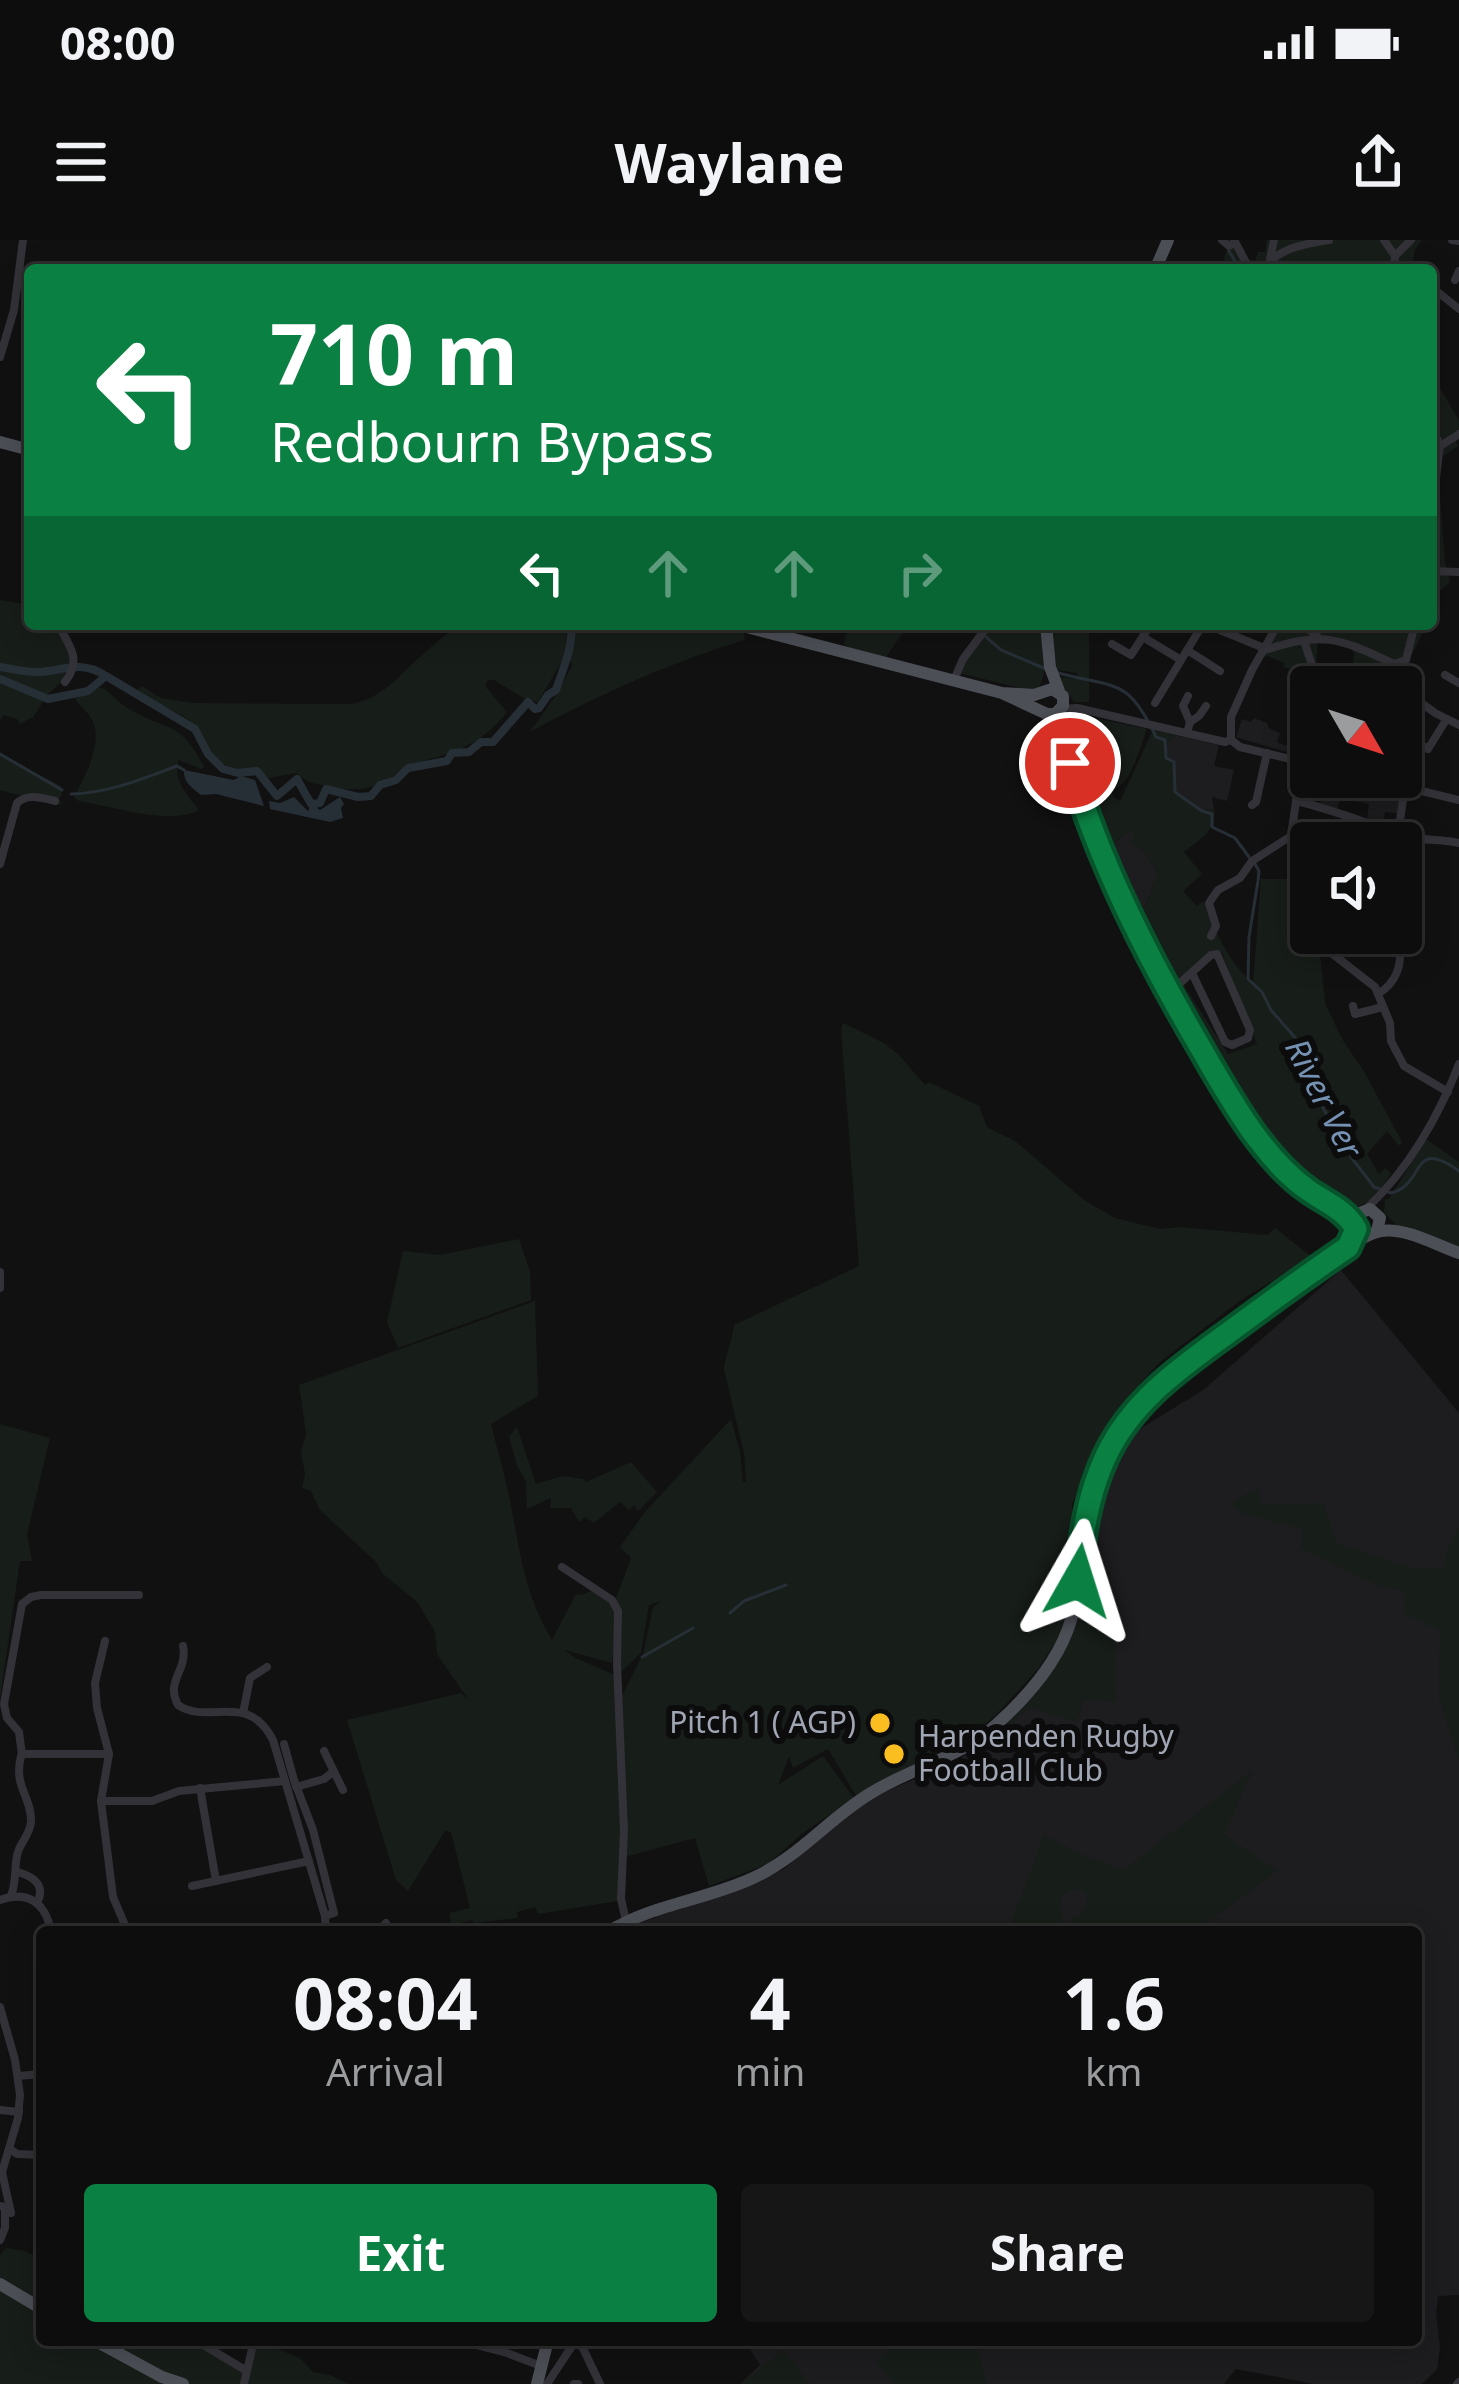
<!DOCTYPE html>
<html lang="en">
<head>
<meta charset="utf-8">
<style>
  body { margin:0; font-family:"Noto Sans",sans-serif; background:#161617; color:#f1f3f6; height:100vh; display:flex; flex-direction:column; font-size:45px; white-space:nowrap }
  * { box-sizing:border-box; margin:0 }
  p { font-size:39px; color:#9a9c9e }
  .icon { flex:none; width:66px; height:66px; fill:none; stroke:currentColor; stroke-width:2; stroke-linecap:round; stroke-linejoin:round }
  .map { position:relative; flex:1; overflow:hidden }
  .sheet { position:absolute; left:36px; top:1686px; width:1386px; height:420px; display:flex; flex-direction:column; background:#0d0d0e; border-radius:12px; box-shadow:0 6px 30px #0003,0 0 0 3px #2d2d2e }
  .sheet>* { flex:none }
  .top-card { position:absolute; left:24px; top:24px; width:1413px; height:366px; border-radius:12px; box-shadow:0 6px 30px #0003,0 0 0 3px #2d2d2e; background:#0b8043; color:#fff; overflow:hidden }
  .needle { width:78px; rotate:129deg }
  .fabs { position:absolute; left:1290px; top:426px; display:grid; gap:24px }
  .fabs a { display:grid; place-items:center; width:132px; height:132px; border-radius:12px; background:#0d0d0e; box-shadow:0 6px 30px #0003,0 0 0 3px #2d2d2e; font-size:60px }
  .pin { position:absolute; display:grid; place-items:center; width:102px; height:102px; color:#fff; margin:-51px; border:6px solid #fff; border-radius:50%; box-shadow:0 3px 12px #0007 }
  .me { position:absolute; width:132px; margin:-66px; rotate:6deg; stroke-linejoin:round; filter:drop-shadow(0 0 9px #0008) }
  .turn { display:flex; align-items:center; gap:42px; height:252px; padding:0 48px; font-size:54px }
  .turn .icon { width:156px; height:156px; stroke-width:2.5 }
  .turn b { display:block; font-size:84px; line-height:102px }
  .lanes { display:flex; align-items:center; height:114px; padding:0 48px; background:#0003; justify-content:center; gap:60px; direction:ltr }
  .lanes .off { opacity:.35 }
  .eta { display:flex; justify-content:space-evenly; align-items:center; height:204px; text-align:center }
  .eta b { font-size:72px; font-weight:700; line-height:84px }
  .button { display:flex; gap:24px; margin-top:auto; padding:24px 48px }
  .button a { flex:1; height:138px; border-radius:12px; background:#0b8043; color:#fff; font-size:48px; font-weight:700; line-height:138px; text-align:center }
  .button a+a { background:#161617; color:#f1f3f6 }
  .status { display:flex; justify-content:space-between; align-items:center; height:84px; padding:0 60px; background:#0d0d0e; direction:ltr }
  .status svg { height:33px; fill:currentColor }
  header { display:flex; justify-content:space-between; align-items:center; height:156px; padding:0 48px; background:#0d0d0e; font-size:54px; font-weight:700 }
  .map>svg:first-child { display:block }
  .built { fill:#1d1d1f }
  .green { fill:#171d18; fill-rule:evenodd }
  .water { fill:#272f36 }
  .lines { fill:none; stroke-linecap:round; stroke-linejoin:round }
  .stream { stroke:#272f36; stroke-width:3 }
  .river { stroke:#272f36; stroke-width:8 }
  .minor { stroke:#323238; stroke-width:8 }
  .major { stroke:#4d4f57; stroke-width:12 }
  .route-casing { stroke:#07532c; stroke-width:30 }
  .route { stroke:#0b8043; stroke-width:21 }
  .poi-dot { fill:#fbbe20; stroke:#0c0c0d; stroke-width:4.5 }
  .labels { text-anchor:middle; stroke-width:12; stroke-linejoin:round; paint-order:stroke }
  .poi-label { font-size:30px; fill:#a1a6b4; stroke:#0c0c0d; text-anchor:end }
  .water-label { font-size:33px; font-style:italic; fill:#7692b2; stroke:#0c0c0d }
</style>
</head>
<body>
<div class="status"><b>08:00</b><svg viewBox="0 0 49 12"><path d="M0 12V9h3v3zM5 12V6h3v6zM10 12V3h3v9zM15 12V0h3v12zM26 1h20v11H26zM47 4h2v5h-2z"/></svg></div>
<header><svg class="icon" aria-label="menu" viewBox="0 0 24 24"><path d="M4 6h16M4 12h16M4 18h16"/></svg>Waylane<svg class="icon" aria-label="share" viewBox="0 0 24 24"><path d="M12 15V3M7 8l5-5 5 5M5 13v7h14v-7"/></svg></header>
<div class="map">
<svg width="1459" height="2144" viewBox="0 0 1459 2144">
  <rect width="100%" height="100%" fill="#111112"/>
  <g class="built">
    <path d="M1069,474L1089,477L1096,552L1085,560L1069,494L1067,477Z"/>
    <path d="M1254,478L1267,483L1269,488L1280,493L1277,502L1292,508L1290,513L1236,497L1242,479L1251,482Z"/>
    <path d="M1175,495L1219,505L1214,526L1234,530L1227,561L1212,557L1214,569L1203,570L1176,552V524L1167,518L1166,504Z"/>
    <path d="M1323,537H1352L1403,550L1400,574L1385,572L1383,586L1367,580L1369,564L1345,559L1346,552L1341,551L1337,572L1320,565Z"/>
    <path d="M1131,590L1136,593L1131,603L1145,612L1158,633L1145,667L1140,666L1135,659L1115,610L1114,603Z"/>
    <path d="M1341,1030L1459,1173V2055L1438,2056L1436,2074L1440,2107L1437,2129L1422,2144H1313L1236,2129L1224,2144H740L760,2125L744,2100H1416V1692H623L631,1686L747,1646L784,1629L848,1575L880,1554L957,1521L990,1497L1049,1431L1086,1306L1098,1251L1113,1221L1140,1189L1203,1150Z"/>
  </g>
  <g class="green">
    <path d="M1267,0H1422L1415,10L1411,30H1221L1227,9L1242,5L1247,18L1255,21L1258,12H1265Z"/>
    <path d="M1431,133L1459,180V199L1456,202L1458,206L1442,217L1438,232L1445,322L1450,342L1440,351L1431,368Z"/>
    <path d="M0,360L30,365V384H54L70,409L72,424L39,430L0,424Z"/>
    <path d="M459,384H706L744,393L745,400C671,422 598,455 530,492L559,451L572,425L569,418L562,421L538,462L525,459L494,440H488L485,446L507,472C482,506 449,514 410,525C399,528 404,529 395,535C374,550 355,552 332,547C318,544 307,544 297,533L268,538L257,529C235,531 220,528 208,508C202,499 202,491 194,484C176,470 154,462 134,453L142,446L161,458L193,463L352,464C386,456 397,437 422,415C434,404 447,394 459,384Z"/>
    <path d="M848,384H900L901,395L886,417L851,409L844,404Z"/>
    <path d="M967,384H1042C1044,407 1050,433 1036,452L959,433L978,396Z"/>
    <path d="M1050,384H1089V462H1074L1057,437L1078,439L1077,433L1057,430Z"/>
    <path d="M1274,384H1417L1424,391L1406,426L1404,443L1410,451L1407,456L1401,453V447H1392L1353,424L1354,413L1350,408L1318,401L1315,436L1283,427L1284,423L1267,416L1262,418Z"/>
    <path d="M72,428L66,438L46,456L0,438V429L44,434Z"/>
    <path d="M0,441L45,459L33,477L20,484L17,479L3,475L0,482Z"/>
    <path d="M95,448H103C111,454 118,462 126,467C165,492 180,478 204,527L201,529L179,520C172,540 187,555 199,570C169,586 112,566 79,561L74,557C84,538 103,504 93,482C90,474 80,466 75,459Z"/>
    <path d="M1089,477L1147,489C1139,509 1133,542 1112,551L1114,558L1120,561L1153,490L1175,495L1166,505L1167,518L1176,524V551L1203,570L1214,569C1217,591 1200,599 1184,612L1202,634L1183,651L1197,666L1203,661C1211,672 1212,678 1216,690C1223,708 1238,731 1253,743L1261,639H1294L1311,656V679L1305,695L1309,704L1320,713L1325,763L1342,799L1365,833L1402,902L1399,906L1387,891L1367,914L1379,934L1385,928L1391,933C1383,946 1374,961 1359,966C1346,969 1336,960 1325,953C1309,944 1294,934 1280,920C1238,879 1204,807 1174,755L1176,749L1183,744L1228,814L1257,804L1222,713L1213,711L1178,742L1171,743L1140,693L1085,560L1096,552ZM1131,590L1136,593L1130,603L1145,612L1158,633L1145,667L1140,666L1135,659L1115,610L1114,603Z"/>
    <path d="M0,514L61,546L62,555L59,559L62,564L55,565L0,550Z"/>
    <path d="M843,783L884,803L899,815L925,845L929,842L979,866L987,887L1015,901L1084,960L1115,978L1160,989L1181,987L1267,995L1275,988L1312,1017L1241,1060L1160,1122L1123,1162L1095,1210L1072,1264L1075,1327L1067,1375L1060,1396L1038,1429L996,1475L970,1496L857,1557L828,1509L793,1528L789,1517L778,1545L823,1516L854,1558L803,1593L768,1624L709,1646L695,1598L621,1618L618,1661L538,1674L535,1667L517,1672L518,1678L474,1683L472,1680L452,1685L449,1673L470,1668L451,1592L445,1591L408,1651L396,1640L347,1480L461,1453L468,1459L437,1414L435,1392L418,1363L383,1334L376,1322L320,1270L311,1251L302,1248L305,1234L301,1212L306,1194L299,1145L535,1061L538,1156L491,1184C498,1212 506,1239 511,1266C521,1317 525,1354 552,1400L576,1354L582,1355L593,1350C626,1370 615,1388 612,1423L565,1410L575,1418L620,1437L622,1456L643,1414L653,1367L662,1361L649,1365L641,1413L620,1433L621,1374L616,1358L631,1318L620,1307L644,1273L731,1179L740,1211L743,1242H746L744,1214L724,1129C726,1113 732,1101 734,1085L859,1026L841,789Z"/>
    <path d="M1426,899L1459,922V1009L1397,986L1384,972L1385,959H1389Z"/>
    <path d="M519,999L530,1031L531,1060L398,1108L387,1082L403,1011L440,1015Z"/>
    <path d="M0,1184L50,1198L27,1294L32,1321H20L0,1459Z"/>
    <path d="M517,1187L536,1244L563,1236L584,1239L586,1242L631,1222L657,1252L638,1271L634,1265L629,1270L620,1262L594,1283L585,1277L579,1282L571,1268H550L551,1258L527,1269L526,1241L517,1226L509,1197Z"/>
    <path d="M1258,1249L1261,1263H1323L1336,1303L1413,1329L1437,1328L1442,1332L1448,1308L1459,1288V1521L1439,1458L1440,1391L1406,1374L1404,1351L1380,1346L1301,1308L1303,1289L1244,1274L1231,1266L1237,1259Z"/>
    <path d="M1081,1353L1088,1380L1114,1385L1116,1462L1084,1460L1077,1482L1030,1468L990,1497L1033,1450Z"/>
    <path d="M1253,1530L1224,1594L1277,1631L1194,1692H1067L1072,1678L1079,1676L1087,1667L1086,1654L1078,1649L1069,1651L1061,1657L1059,1668L1063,1674L1058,1692H1008L1044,1595L1076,1612L1124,1630Z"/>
    <path d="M6,2008L25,2011L42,2019V2100H191L246,2129L257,2100L300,2118L313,2132L330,2135L349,2144H0V2015Z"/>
    <path d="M900,2100H975L987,2144H894L876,2122Z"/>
    <path d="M783,2110L810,2144H741Z"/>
  </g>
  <g class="water">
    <path d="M184,530L234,540L241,536L255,540L264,566L216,554L201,555C192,548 183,542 184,530Z"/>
    <path d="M294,557L308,571L311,564L320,563L317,568L320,570L340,557L344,564L341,568L343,578L330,582L270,569L269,561L280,563Z"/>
  </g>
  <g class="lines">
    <g class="stream">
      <path d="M1229,11L1236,23L1232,30"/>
      <path d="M986,397L1001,410L1046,429"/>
      <path d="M1055,432C1114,449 1127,435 1156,497L1165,500L1166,518L1174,522L1175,552L1202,571L1212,574V587L1235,598L1249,617"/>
      <path d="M0,514L62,550"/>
      <path d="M71,554C109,553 142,539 177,526L184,530"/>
      <path d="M1255,624L1259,631L1258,641L1249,697L1248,739L1262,752L1271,770L1304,808L1310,836L1317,844L1323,868L1351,917L1374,947L1391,953C1426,945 1410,896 1459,931"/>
      <path d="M730,1373L744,1361L786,1345"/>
      <path d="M642,1417L693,1388"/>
    </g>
    <g class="river">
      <path d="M0,427C13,429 27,433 40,432C65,430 83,420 106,436"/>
      <path d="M0,439L48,459L88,451L106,436L195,489L208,514L223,529L238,533L257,531L277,556L297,539L311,564L320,563L326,549L358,557L371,556L380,545L396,540L408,528L447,521L452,513L469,512L481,502H493L528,462L535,469L539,468L548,455L556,450C563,428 574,406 571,384"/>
    </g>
    <g class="minor">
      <path d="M1222,0L1229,6L1235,3"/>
      <path d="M1234,0L1250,30"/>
      <path d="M1384,0L1395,16"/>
      <path d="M1452,0L1459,1"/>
      <path d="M1270,19L1274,0"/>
      <path d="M1263,30C1278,8 1304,4 1329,0"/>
      <path d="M1394,30L1395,16L1411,0"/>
      <path d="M1455,40L1459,31"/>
      <path d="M1431,50L1439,53L1459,69"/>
      <path d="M0,117L14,70L23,0"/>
      <path d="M1431,186L1440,205L1436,238V299L1431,320"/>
      <path d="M1431,212L1459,194"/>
      <path d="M1431,331L1459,332"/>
      <path d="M58,384C69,406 83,419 65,442"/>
      <path d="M1205,384L1264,408"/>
      <path d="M1302,384L1318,397"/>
      <path d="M1143,397L1181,420"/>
      <path d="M1304,401L1313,428L1312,447"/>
      <path d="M1112,404L1131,415L1151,384"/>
      <path d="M1187,410L1220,431"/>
      <path d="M1262,411C1323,391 1337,397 1394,424"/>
      <path d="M1394,424L1404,450L1435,473L1459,485"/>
      <path d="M1394,424L1406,420L1415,384"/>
      <path d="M1445,435L1459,443"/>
      <path d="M954,440L963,419L987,387"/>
      <path d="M1188,456L1183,466L1190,482"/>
      <path d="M1155,463L1203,384"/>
      <path d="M1063,469L1077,468L1225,502L1231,500L1240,507L1311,524"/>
      <path d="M1304,473L1311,470"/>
      <path d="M1401,483L1405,476"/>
      <path d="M1401,492L1428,509L1446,480"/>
      <path d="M1187,493L1190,482L1199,476L1206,466"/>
      <path d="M1231,500V477L1252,430L1278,384"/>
      <path d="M1364,537L1459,560"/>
      <path d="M1296,561C1336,570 1372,586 1410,597C1426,601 1443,599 1459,603"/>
      <path d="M1252,565L1256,562L1267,513"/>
      <path d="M1334,589L1337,603"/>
      <path d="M1398,593L1404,554"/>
      <path d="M1297,619L1311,648"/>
      <path d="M0,624L17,563C28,553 42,558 55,561"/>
      <path d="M1401,675L1420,651"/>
      <path d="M1311,687L1310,695L1315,703L1334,715L1375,747L1390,783L1391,801L1404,826L1448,852"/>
      <path d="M1211,696L1216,686L1209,663L1218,650L1240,638L1252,621L1291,596L1302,521"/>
      <path d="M1166,750L1178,745L1211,715L1217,714L1250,790L1248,798L1232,805L1225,802L1192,733"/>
      <path d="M1379,753C1395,744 1403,725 1399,706L1383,693"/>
      <path d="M1353,766L1355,774L1383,767"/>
      <path d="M1367,968C1408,930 1439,876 1459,824"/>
      <path d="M0,1032V1048"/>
      <path d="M562,1327L612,1360L618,1371L617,1424L624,1591L621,1659L626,1681"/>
      <path d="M105,1401L95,1443L97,1468L109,1514L101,1561L113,1657L128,1692"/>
      <path d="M183,1406C188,1431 165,1440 178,1465C208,1486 247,1450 273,1500L325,1676L326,1692"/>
      <path d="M243,1473L250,1438L267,1427"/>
      <path d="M284,1504L294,1540L313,1590L334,1673L325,1676"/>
      <path d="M324,1511L343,1550"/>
      <path d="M22,1515L19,1492L7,1478L4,1464L22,1364L31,1357L41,1355H139"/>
      <path d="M296,1547L324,1539L333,1532"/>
      <path d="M200,1548L216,1641"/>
      <path d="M101,1561H152L179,1551L285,1541"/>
      <path d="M18,1632C34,1637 46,1645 37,1663"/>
      <path d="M192,1646L309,1621"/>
      <path d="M11,1656C18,1637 13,1623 19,1609C23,1600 30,1593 31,1582C32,1557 13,1547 21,1516L25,1514H109"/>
      <path d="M0,1660C28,1650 46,1663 51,1692"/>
      <path d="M377,1692L386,1683"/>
      <path d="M0,1767L15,1820L20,1855L18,1878L2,1932L11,1973"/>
      <path d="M18,1836L42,1834"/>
      <path d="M0,1870L19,1872"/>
      <path d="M10,1909L17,1914L42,1915"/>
      <path d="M0,1966L5,1967V1988L0,2000"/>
      <path d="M195,2100L247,2131"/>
      <path d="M471,2100L476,2105L507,2113L541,2126"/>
      <path d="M579,2100L600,2144"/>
      <path d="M244,2144L254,2100"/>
      <path d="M547,2144L576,2100"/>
      <path d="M574,2144H578"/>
      <path d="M1457,2144L1459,2142"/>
    </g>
    <g class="major">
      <path d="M1155,30L1168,0"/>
      <path d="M0,202L30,210"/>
      <path d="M735,384L1002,453L1047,474H1055L1063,466V456L1052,449L1034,455L1002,453"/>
      <path d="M1046,384L1050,427L1059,451"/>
      <path d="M1047,474L1062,497L1093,591L1150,718L1166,750L1233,864L1281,927L1307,949L1341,969L1354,984"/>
      <path d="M1355,985L1357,974L1370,969L1380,978L1377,991"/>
      <path d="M608,1692C653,1664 706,1660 753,1638C798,1618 829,1578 871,1553C913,1527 961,1518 998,1483C1029,1455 1059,1421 1071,1380C1087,1327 1080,1272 1104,1220C1115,1195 1132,1173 1151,1153C1190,1113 1243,1082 1289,1049C1310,1034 1358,995 1381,991C1405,987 1436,1005 1459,1013"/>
      <path d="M0,2044L42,2069"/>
      <path d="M94,2100L162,2137L183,2144"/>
      <path d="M537,2144L548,2100"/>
    </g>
  </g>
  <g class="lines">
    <g class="route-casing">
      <path id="route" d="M1070,523C1099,622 1147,716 1199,805C1217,836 1235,869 1257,898C1272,918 1288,936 1308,950C1326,963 1345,969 1356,989L1348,1007C1307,1035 1267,1064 1228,1093C1180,1128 1132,1161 1106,1216C1087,1256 1082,1298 1078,1341"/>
    </g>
    <use href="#route" class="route"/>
  </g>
  <g class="poi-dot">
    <circle cx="880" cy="1483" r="12"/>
    <circle cx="894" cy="1514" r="12"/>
  </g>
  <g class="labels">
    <g class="poi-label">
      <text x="856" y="1493">Pitch 1 ( AGP)</text>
      <text x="918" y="1507" text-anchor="start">Harpenden Rugby<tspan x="918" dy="34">Football Club</tspan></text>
    </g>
    <g class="water-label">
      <text transform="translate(1324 858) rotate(63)" y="12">River Ver</text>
    </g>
  </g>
</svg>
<div class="fabs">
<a><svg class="needle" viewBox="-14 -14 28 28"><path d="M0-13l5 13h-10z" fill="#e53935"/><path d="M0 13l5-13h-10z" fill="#9a9c9e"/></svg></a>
<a><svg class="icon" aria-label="sound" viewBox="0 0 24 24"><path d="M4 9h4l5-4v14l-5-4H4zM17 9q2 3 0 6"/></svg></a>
</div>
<div class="pin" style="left:1070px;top:523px;background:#d93025"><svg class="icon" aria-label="arrive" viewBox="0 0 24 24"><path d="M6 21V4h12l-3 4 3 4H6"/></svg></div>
<svg class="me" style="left:1078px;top:1341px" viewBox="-20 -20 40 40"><path d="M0-17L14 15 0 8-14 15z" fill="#0b8043" stroke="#fff" stroke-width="4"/></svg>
<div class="top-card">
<div class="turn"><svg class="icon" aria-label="left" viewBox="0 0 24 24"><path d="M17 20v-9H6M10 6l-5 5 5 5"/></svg><div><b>710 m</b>Redbourn Bypass</div></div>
<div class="lanes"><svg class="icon" aria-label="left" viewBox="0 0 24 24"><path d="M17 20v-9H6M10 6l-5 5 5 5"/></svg><svg class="icon off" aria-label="ahead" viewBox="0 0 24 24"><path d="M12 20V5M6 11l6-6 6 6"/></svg><svg class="icon off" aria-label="ahead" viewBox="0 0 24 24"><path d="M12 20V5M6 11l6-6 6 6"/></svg><svg class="icon off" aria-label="right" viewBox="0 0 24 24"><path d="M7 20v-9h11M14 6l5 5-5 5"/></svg></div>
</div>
<section class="sheet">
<div class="eta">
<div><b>08:04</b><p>Arrival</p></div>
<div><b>4</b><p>min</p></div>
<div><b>1.6</b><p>km</p></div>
</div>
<div class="button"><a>Exit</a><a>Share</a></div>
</section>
</div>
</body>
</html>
